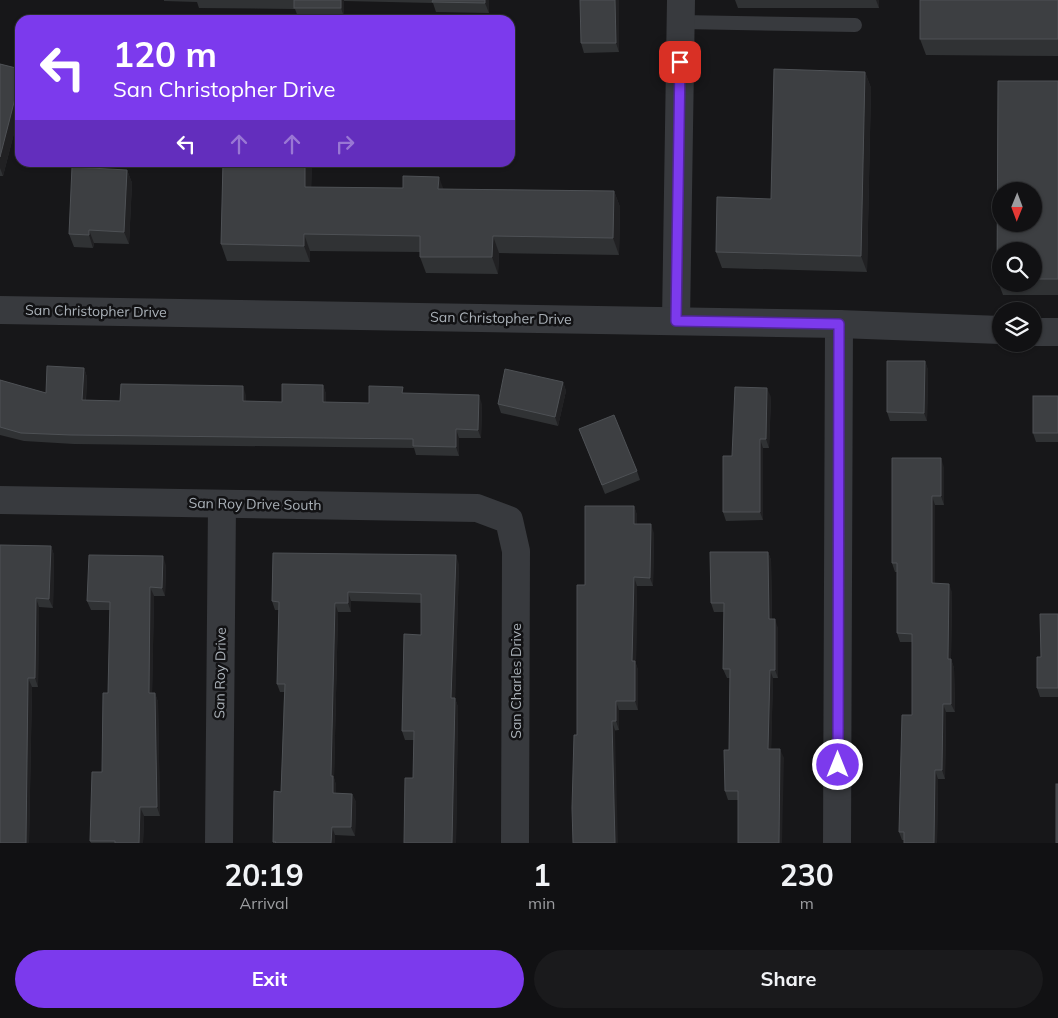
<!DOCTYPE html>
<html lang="en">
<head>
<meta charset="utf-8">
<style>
  body { margin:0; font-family:Mulish,sans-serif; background:#1a1a1c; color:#f1f3f6; height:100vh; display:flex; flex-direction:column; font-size:19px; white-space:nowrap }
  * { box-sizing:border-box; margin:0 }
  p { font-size:16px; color:#9c9da0 }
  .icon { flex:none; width:28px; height:28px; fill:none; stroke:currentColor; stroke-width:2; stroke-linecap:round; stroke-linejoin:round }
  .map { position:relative; height:843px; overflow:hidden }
  .details { display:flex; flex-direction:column; background:#111113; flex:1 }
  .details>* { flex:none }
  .guide { position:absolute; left:15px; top:15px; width:500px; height:152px; border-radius:15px; box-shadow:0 1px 4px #0004,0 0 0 1px #303133; background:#7c3aed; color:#fff; overflow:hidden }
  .needle { width:32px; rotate:181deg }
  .controls { position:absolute; left:992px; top:182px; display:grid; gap:10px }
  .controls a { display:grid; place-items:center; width:50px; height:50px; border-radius:50%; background:#111113; box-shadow:0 1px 4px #0004,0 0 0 1px #303133; font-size:25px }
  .pin { position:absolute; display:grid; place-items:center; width:42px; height:42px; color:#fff; margin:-21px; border-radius:10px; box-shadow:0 2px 8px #0006 }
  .me { position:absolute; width:55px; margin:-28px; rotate:0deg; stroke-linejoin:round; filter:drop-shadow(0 0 4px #0008) }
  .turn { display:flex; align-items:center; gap:18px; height:105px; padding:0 15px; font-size:22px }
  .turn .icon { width:65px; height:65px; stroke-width:2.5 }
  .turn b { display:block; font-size:35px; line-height:42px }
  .lanes { display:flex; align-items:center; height:48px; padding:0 15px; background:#0003; justify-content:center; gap:25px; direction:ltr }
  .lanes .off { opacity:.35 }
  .eta { display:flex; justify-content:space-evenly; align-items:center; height:85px; text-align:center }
  .eta b { font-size:30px; font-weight:700; line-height:35px }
  .button { display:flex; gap:10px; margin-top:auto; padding:10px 15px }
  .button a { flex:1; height:58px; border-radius:30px; background:#7c3aed; color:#fff; font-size:20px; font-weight:700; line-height:58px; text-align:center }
  .button a+a { background:#1a1a1c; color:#f1f3f6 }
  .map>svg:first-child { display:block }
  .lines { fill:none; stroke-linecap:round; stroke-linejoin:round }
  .service { stroke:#383a3e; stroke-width:14 }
  .minor { stroke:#383a3e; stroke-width:28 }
  .tertiary { stroke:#383a3e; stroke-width:28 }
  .wall { fill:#303234; fill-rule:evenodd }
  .shaded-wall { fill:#212123 }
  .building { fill:#3d3f42; stroke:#4e5155; fill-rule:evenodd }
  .route-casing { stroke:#51269a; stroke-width:12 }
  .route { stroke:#7c3aed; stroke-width:9 }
  .labels { text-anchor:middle; stroke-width:5; stroke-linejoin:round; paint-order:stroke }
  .street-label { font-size:14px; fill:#aab1b8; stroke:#121214 }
</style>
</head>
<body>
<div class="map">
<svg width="1058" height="843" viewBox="0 0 1058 843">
  <rect width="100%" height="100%" fill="#171719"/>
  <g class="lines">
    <path class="service" d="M681,22L855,25"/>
    <g class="minor">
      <path d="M676,321L681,0"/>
      <path d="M0,500L477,508L509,520L516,551L515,843"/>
      <path d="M219,843L222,504"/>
      <path d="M837,843L839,324"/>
    </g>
    <g class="tertiary">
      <path d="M0,310L839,324L1001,330"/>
      <path d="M1034,332H1058"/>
    </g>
  </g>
  <g class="wall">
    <path d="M164,0H489V13L436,12L433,3L344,1V17H298L295,9L199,8L197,2L164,1Z"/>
    <path d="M619,0V52L584,53L581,43Z"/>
    <path d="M735,0H879V8H738Z"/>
    <path d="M1058,0V56L926,55L920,39Z"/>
    <path d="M0,64L20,69V110L3,176H0Z"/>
    <path d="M865,72L871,88L867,272L722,268L716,252L771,199Z"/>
    <path d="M998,81H1058V295H1003L997,279ZM1001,191H1034V224H1001ZM1001,251H1034V284H1001Z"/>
    <path d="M223,162H312L311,187L614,191L620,207L619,255L499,253L498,274L426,273L420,257V252L310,251V262L227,261L221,244Z"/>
    <path d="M127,170L132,183L129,244L94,243L93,248L74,247L69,234Z"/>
    <path d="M925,361L928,370L927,421H890L887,412Z"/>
    <path d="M84,368L87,377L86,400L120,401L246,395V401L282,402L323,385L326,394V402L369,403L405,393L482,404L481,438H459V456L416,455L414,448L74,444L24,441L0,435V380L46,393Z"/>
    <path d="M563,382L566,391L558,426L501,413L498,404Z"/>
    <path d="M1058,396V442H1036L1033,433Z"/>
    <path d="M771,397L769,448H763V520L726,521L723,512L732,456Z"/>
    <path d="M579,429L637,471L640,480L605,494Z"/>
    <path d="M944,467V505H935V583L952,592L951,659L954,668L955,712H946L945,779H938L937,843H904V840H902L899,832L912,715V642H900L897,633V572H895L892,563Z"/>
    <path d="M634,506L637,515V524L654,533L653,586H637L636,664L638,670V710H619V730L577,735L585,585Z"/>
    <path d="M0,545L51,546L54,555L53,608L39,607L38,687H32L29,843Z"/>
    <path d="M768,552L771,560L772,619L778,628V678H773L771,749L784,758L738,800H728L725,791L729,750L730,678H727L723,669L724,612H714L711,603Z"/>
    <path d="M459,564L455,698L458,707L456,843H404L413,778L414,740H405L402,731L421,635V603L351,601V612H338L334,778L336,785V793L352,794L356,802L355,836L335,835V843H273V842L281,792L284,692H280L277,684L279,610H275L272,601Z"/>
    <path d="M166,565L165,596H154L152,693H155L158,702L160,816H144L143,843H91L90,841L102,772L108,693L110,610H91L87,601Z"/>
    <path d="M1058,614V697H1040L1037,688L1041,657Z"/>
  </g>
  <g class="shaded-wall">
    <path d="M341,0H344V17L341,8Z"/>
    <path d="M485,0H489V13L485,3Z"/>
    <path d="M615,0H619V52L616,43Z"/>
    <path d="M876,0H879V8Z"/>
    <path d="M865,72L871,88L867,272L861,256Z"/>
    <path d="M20,79V110L3,176L0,168V157Z"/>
    <path d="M305,162H312L311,204L305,187Z"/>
    <path d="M127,170L132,183L129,244L124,232Z"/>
    <path d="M439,177L445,193L438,189Z"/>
    <path d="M614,191L620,207L619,255L613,238Z"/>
    <path d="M89,230L94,243L93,248L89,235Z"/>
    <path d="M304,234L310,251V262L304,246Z"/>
    <path d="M493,236L499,253L498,274L492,257Z"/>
    <path d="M925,361L928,370L927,421L924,413Z"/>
    <path d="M84,368L87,377L85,409L82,400Z"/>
    <path d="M563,382L566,391L558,426L555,417Z"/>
    <path d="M323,385L326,394V411L323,402Z"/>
    <path d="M243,386L246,395V410L243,401Z"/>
    <path d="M767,388L771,397L769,448L766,439Z"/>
    <path d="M479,395L482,404L481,438L478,430Z"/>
    <path d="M456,429L459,438V456L456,447Z"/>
    <path d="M760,439L763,448V520L760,512Z"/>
    <path d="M941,458L944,467V505L941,496Z"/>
    <path d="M932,496L935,505V592L932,583Z"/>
    <path d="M634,506L637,515V533L634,524Z"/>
    <path d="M651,524L654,533L653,586L650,578Z"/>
    <path d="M51,546L54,555L53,608L49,599Z"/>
    <path d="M768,552L771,560L772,628L769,619Z"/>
    <path d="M456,555L459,564L455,707L451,698Z"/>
    <path d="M163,556L166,565L165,596L162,588Z"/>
    <path d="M634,577L637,586L636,664L638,670V710L635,701L632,661Z"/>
    <path d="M949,584L952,592L951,659L954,668L955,712L951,704L948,659Z"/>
    <path d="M150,587L154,596L152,702L149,693Z"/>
    <path d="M348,592L351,601V612L348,603Z"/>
    <path d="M36,598L39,607L38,687L35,678Z"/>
    <path d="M335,603L338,612L334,778L336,785V802L333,793L331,776Z"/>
    <path d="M775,619L778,628V678L775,670Z"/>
    <path d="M770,670L773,678L771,758L768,749Z"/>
    <path d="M28,678L32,687L29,843H26Z"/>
    <path d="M155,693L158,702L160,816L157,807Z"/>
    <path d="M455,698L458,707L456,843H452Z"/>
    <path d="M616,701L619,710V730L616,721Z"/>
    <path d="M943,704L946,712L945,779L942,770Z"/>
    <path d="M612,721L615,730L618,843H615Z"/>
    <path d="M780,749L784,758L782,843H779Z"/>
    <path d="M935,770L938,779L937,843H934Z"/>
    <path d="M352,794L356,802L355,836L351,827Z"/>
    <path d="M140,807L144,816L143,843H139Z"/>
    <path d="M332,827L335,835V843H331Z"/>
  </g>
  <g class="building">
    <rect x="294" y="0" width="47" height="8"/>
    <path d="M433,0H485V3L432,2Z"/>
    <path d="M580,0H615L616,43H581Z"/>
    <rect x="920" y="0" width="138" height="39"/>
    <path d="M0,64L20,69V79L0,157Z"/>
    <path d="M774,69L865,72L861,256L716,252L717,197L771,199Z"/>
    <path d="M998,81H1058V279H1034V251H1001V279H997ZM1001,191H1034V224H1001Z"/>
    <path d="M223,162H305V187L403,188V176L439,177L438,189L614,191L613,238L493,236L492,257H420V236L304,234V246L221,244Z"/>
    <path d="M72,167L127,170L124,232L89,230V235L69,234Z"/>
    <path d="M887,361H925L924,413L887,412Z"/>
    <path d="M47,366L84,368L82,400L120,401L121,384L243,386V401L282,402V384L323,385V402L369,403V386L403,387L402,393L479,395L478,430L456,429V447L413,446V439L71,435L21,433L0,427V380L46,393Z"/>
    <path d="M505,369L563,382L555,417L498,404Z"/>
    <path d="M735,387L767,388L766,439H760V512H723V456H732Z"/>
    <rect x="1033" y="396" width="25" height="37"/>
    <path d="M614,415L637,471L602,485L579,429Z"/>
    <path d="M892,458H941V496H932V583L949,584L948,659H951V704H943L942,770H935L934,843H904V832H899L902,715H912V634L897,633V563H892Z"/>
    <path d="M585,506H634V524H651L650,578L634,577L632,661H635V701H616V721H612L615,843H573L572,808L574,735H577V585H585Z"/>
    <path d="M0,545L51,546L49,599L36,598L35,678H28L26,843H0Z"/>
    <path d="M710,552H768L769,619H775V670H770L768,749H780L779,843H738V791H725L724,750H729L730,669H723L724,603H711Z"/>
    <path d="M273,553L456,555L451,698H455L452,843H404L405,778H413L414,731H402L404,634L421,635V594L348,592V603H335L331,776H333V793L352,794L351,827H332L331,843H275L276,842H273L274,791L281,792L285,684H277L279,602L272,601Z"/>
    <path d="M89,555L163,556L162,588L150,587L149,693H155L157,807H140L139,843H115V841H90L92,772H102L103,693H108L110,602L87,601Z"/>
    <path d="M1040,614H1058V688H1037V657H1041Z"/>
    <rect x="1056" y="784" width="2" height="59"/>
  </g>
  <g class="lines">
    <g class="route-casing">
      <path id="route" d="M680,62L676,321L839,324L838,765"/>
    </g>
    <use href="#route" class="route"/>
  </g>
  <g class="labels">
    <g class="street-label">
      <text transform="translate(96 311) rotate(1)" y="5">San Christopher Drive</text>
      <text transform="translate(501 318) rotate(1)" y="5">San Christopher Drive</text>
      <text transform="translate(255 504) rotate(1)" y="5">San Roy Drive South</text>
      <text transform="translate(220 673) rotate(-89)" y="5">San Roy Drive</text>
      <text transform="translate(516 681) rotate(-90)" y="5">San Charles Drive</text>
    </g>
  </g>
</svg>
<div class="controls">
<a><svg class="needle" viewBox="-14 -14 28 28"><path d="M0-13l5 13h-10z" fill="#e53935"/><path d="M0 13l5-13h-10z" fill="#9c9da0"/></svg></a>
<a><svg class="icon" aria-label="search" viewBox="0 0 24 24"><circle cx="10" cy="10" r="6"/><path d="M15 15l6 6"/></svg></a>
<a><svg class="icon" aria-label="layers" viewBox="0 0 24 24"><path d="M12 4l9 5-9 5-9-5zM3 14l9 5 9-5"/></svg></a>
</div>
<div class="pin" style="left:680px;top:62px;background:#d93025"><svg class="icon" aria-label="arrive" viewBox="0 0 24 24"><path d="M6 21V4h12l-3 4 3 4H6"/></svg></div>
<svg class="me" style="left:838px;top:765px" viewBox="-20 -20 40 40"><circle r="17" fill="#7c3aed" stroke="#fff" stroke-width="3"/><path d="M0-11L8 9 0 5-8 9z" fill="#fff"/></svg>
<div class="guide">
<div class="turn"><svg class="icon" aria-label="left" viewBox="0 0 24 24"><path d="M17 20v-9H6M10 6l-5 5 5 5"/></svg><div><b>120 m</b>San Christopher Drive</div></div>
<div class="lanes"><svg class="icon" aria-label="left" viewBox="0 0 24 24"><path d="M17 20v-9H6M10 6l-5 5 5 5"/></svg><svg class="icon off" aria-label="ahead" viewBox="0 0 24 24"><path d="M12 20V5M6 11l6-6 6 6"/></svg><svg class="icon off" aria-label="ahead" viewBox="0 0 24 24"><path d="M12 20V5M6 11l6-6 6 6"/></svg><svg class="icon off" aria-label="right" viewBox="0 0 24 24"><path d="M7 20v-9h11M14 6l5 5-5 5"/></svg></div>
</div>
</div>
<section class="details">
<div class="eta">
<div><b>20:19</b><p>Arrival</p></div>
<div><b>1</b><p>min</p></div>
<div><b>230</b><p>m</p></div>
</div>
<div class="button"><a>Exit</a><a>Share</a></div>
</section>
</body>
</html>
